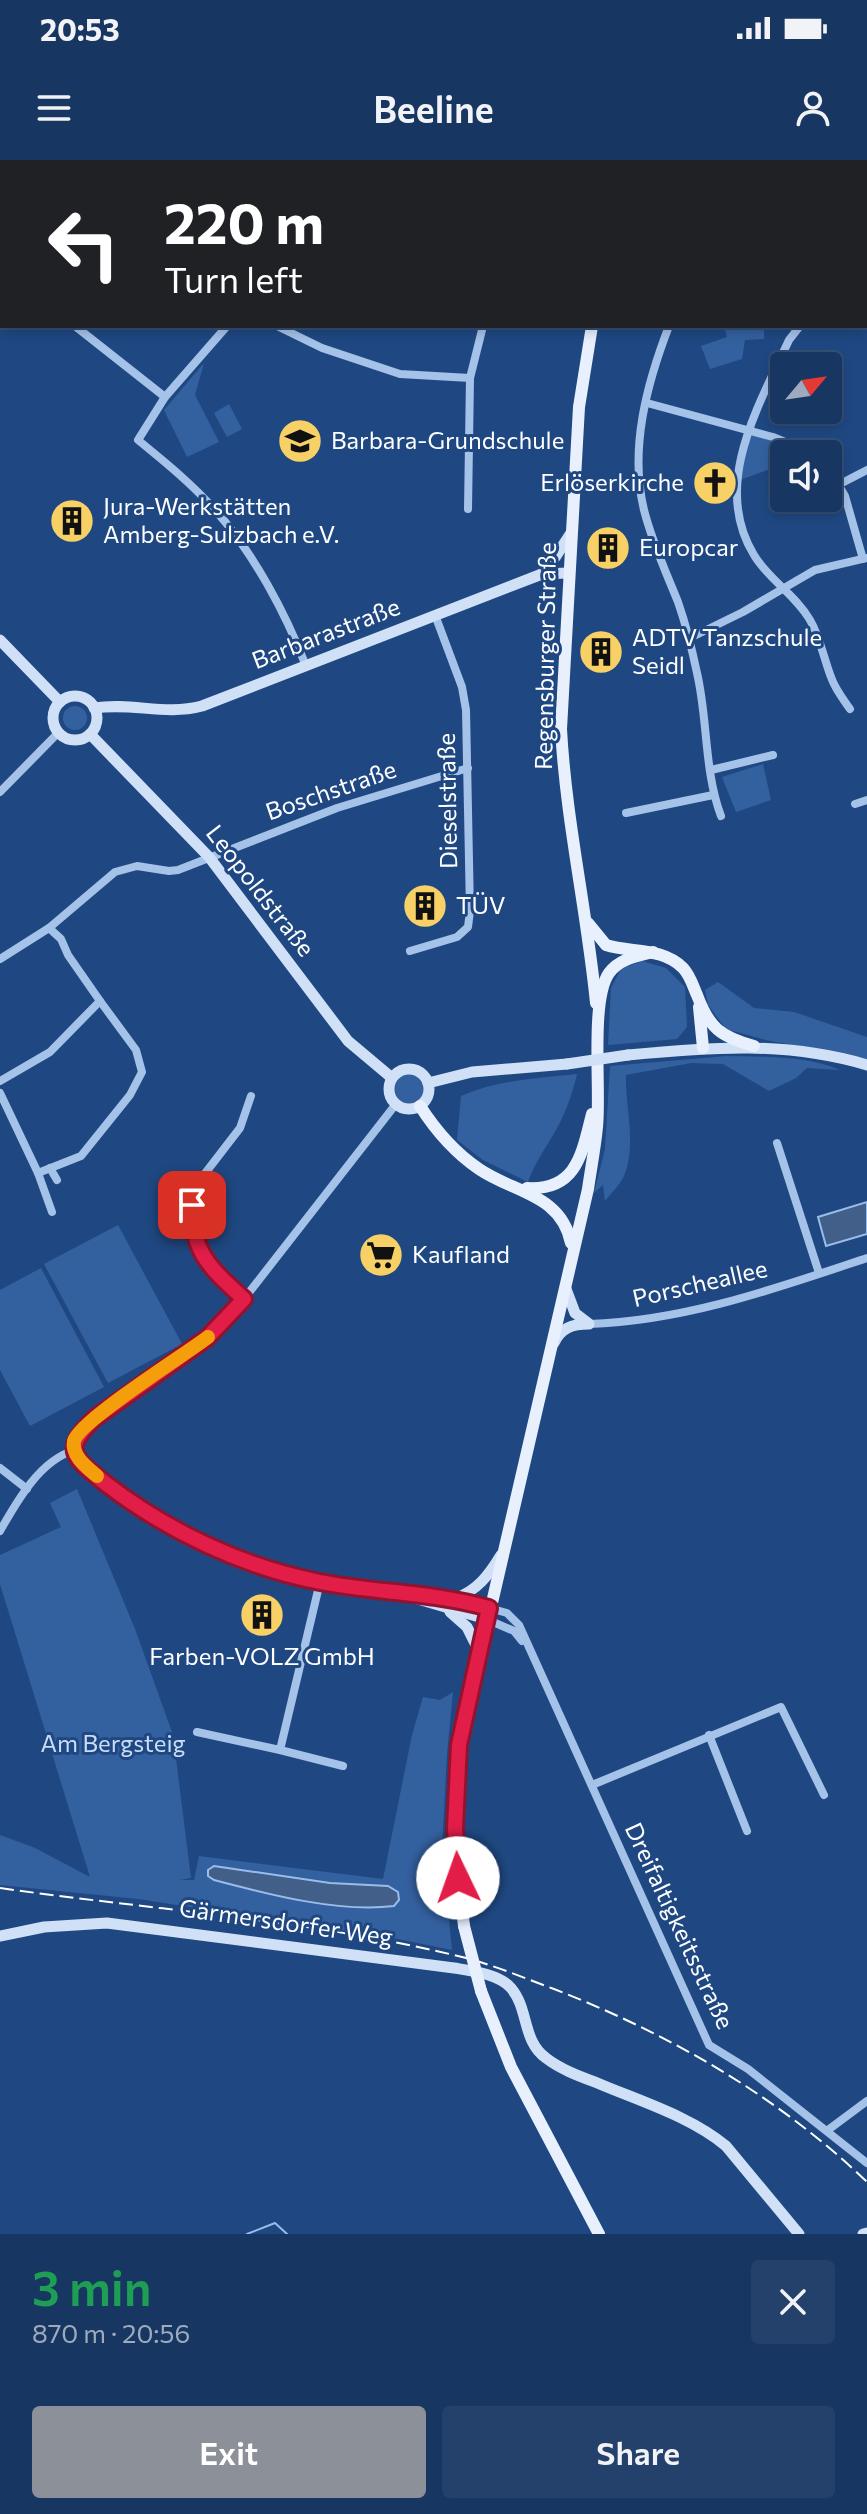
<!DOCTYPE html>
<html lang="en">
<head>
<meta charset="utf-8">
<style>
  body { margin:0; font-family:Commissioner,sans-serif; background:#24416b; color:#f1f3f6; height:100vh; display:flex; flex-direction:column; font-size:30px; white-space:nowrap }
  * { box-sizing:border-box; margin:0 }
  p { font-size:26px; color:#9eabbe }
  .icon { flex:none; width:44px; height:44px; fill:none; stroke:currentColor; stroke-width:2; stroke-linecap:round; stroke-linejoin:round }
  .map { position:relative; height:2074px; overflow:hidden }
  .side { display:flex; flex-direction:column; background:#173662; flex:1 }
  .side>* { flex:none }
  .hud { position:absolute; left:0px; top:0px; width:868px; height:168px; box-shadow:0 4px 12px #0003,0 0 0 2px #365077; background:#202124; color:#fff; overflow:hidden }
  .needle { width:52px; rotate:61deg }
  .fabs { position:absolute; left:770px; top:192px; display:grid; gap:16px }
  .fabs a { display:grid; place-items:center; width:72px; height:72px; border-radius:8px; background:#173662; box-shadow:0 4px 12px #0003,0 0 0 2px #365077; font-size:40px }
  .pin { position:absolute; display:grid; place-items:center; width:68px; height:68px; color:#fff; margin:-34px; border-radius:16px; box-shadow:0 4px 12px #0006 }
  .me { position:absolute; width:88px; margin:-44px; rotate:357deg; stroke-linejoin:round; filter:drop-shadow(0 0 6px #0008) }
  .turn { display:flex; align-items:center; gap:28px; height:168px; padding:0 32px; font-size:36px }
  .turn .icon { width:104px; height:104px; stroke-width:2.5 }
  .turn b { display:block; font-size:56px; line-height:68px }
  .round { display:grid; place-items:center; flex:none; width:84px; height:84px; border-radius:8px; background:#24416b }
  .headline { display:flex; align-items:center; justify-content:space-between; height:136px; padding:0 32px }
  h1 { font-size:48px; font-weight:600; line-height:60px; color:#1e9e55 }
  .cta { display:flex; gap:16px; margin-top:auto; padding:16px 32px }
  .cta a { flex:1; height:92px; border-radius:8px; background:#8c9099; color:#fff; font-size:32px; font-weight:600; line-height:92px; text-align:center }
  .cta a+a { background:#24416b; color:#f1f3f6 }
  .status { display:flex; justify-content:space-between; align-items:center; height:56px; padding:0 40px; background:#173662; direction:ltr }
  .status svg { height:22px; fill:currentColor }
  header { display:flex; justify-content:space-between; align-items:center; height:104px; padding:0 32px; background:#173662; font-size:36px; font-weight:600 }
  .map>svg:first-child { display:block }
  .green { fill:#3361a0 }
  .water { fill:#415f89; stroke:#99bdea; stroke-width:2 }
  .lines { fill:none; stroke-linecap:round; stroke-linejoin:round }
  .stream { stroke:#99bdea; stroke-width:2 }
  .street { stroke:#a5c2e9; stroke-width:8 }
  .secondary { stroke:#d0e0f7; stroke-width:11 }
  .primary { stroke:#e8f0fe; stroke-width:12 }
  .rail { stroke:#fff; stroke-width:2; stroke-dasharray:14 6; stroke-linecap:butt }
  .secondary-bridge { stroke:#d0e0f7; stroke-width:11 }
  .primary-bridge { stroke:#e8f0fe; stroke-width:12 }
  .route-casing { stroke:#92132f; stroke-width:20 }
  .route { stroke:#e11d48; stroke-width:14 }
  .slow { stroke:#f59e0b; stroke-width:14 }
  .labels { text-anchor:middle; stroke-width:6; stroke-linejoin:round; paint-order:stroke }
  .poi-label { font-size:24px; fill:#fff; stroke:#1f4882; text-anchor:start }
  .street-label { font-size:24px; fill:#fff; stroke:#1f4882 }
  .park-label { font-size:24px; fill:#c9ddf7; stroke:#1f4882 }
</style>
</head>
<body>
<div class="status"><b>20:53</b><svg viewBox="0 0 49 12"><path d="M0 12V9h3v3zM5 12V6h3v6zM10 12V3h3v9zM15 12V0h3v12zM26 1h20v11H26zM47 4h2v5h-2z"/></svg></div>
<header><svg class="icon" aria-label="menu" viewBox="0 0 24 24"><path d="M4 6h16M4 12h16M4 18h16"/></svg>Beeline<svg class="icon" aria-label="person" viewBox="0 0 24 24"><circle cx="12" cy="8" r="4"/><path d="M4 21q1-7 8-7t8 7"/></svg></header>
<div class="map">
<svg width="867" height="2074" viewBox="0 0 867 2074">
  <rect width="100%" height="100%" fill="#1f4882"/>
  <g class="green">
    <path d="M724,166H764V179L745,180L742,199L710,209L701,186L727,177Z"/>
    <path d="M204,203L195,235L219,282L187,297L164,250Z"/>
    <path d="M229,244L242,269L227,277L214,253Z"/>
    <path d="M750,271L811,294H784V304L740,320Z"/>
    <circle cx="75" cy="558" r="12"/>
    <path d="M763,604L771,640L736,652L722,617Z"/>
    <path d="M642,801L666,808L685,827L687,867L677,879L608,885L611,828L621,809Z"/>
    <path d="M718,822L754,848L794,852L867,877V899L766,880L726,869L708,845L705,830Z"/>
    <path d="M726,896C763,897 806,895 840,910L807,908L796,918L769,931L723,904L691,903L626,915C625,948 637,984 624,1016C620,1025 611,1033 605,1041L603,1025L594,1033L605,989L610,906Z"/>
    <circle cx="410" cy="929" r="15"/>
    <path d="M577,914C572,935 566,952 556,970C546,988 535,1002 528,1022L483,1000L457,980L461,936C498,920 537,918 577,914Z"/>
    <path d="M118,1065L182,1184L108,1223L44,1104Z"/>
    <path d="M41,1108L104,1227L30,1266L0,1210V1130Z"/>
    <path d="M77,1329L135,1469L173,1575L191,1718L180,1720H194L199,1696L383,1719L412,1575L423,1537L440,1540L453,1532L447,1594L442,1689L452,1790L393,1778L138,1739L0,1725V1675L35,1688L90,1717L0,1424V1395L61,1367L50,1343Z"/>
  </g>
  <g class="water">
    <path d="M867,1042V1074L826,1086L818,1057Z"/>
    <path d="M214,1706L330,1723L388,1726L398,1732L399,1740L394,1746C339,1753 267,1734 214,1720L208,1716V1710Z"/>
  </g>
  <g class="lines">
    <path class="stream" d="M247,2074L275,2063L287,2074"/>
    <g class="street">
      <path d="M361,0L364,2"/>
      <path d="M125,2L127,0"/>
      <path d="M354,2L355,0"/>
      <path d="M557,2L558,0"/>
      <path d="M771,2L772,0"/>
      <path d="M863,2L865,0"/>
      <path d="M75,166L165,237"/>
      <path d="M227,166L165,237L138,280C165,302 192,324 216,351C254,394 285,452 306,506"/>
      <path d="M277,166L322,188L400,214L470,218"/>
      <path d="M669,166C647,223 629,289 644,350C652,382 666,412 678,442C686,465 692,489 697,513C708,560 704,611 721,656"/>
      <path d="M800,166L789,180C759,245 711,325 754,395C768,419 795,434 810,460C820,477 824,499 831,517C835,529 843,539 850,549"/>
      <path d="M647,243L773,277L814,294"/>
      <path d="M828,307L845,336L863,399"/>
      <path d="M840,324L867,310"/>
      <path d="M468,349L470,218L483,166"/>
      <path d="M690,478L743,452L815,410L867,398"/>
      <path d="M711,610L773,595"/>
      <path d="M0,632L58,573"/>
      <path d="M855,644L867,640"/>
      <path d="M626,653L713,635"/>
      <path d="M410,791L457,777L468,767L470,751L466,550L462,527L435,455"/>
      <path d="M0,799L49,768L115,712L137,706L169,711L178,710L337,648L468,608"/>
      <path d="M0,921L50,892L100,841L68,795L61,779L49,768"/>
      <path d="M0,933L38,1013L52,1052"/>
      <path d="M777,983L819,1113"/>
      <path d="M50,1008L57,1020"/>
      <path d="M38,1013L81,996L130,935L142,912L136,890L100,841"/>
      <path d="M244,1139L205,1102L199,1090L192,1060V1045L203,1016L240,968L251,936"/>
      <path d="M589,1164C685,1161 777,1128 867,1098"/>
      <path d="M75,1290C74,1275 84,1268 95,1258L207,1178L244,1139L396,944"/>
      <path d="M75,1290C83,1310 106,1324 123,1336C183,1376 247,1405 318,1421C345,1427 375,1428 403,1432"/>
      <path d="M0,1308L27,1329"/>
      <path d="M0,1371C17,1341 40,1300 75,1290"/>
      <path d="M320,1422L280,1590L343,1606"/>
      <path d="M489,1448L507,1453L519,1465L709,1885L748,1909L867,2003"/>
      <path d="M486,1459L514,1471L522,1481"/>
      <path d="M197,1572L280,1590"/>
      <path d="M709,1575L747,1671"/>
      <path d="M592,1625L781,1547L824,1635"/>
      <path d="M828,1970L867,1941"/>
    </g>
    <g class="secondary">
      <path d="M695,0L697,2"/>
      <path d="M866,87H867"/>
      <path d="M542,414L556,396L571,373"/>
      <path d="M0,480L60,542"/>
      <circle cx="75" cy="558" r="22"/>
      <path d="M94,548C133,542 164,556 202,546L542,414L568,413"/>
      <path d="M90,574L209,697L348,881L392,918"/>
      <path d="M628,895C711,887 786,881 867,905"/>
      <circle cx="409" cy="929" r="20"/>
      <path d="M428,923L472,912L567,904"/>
      <path d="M566,1129L575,1153L588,1163"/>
      <path d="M554,1183C561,1168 572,1164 589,1164"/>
      <path d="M403,1432H415L489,1448"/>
      <path d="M418,1439L486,1459"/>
      <path d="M454,1439C477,1431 489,1415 501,1395"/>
      <path d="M450,1452L467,1467L479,1491"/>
      <path d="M0,1776L44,1767L107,1763L454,1808C472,1811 499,1814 511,1828C529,1849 522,1881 546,1898C560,1909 579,1916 595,1922C639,1941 690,1956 726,1986L799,2074"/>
      <path d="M863,2074L867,2073"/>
    </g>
    <g class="primary">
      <path d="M658,2L659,0"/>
      <path d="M592,166L579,247L561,569C566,661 587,751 596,843"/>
      <path d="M588,763L606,785C631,793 662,787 683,808C690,815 693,826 697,835C709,868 721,877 754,886"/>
      <path d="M699,847L703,888"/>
      <path d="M420,946C436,971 454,992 479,1009C514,1033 561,1034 571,1083"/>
      <path d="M527,1028C577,1031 582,993 592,954"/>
      <path d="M464,1766C456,1705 454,1646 459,1585L588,1029C591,1008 595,988 597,967C601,930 590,840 609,813C619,799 637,796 653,792"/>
      <path d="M481,1831L511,1907L599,2074"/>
    </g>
    <g class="rail">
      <path d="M12,2L14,0"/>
      <path d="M0,14L2,12"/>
      <path d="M0,1728C154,1750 312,1760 462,1797C494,1805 524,1818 554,1829C669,1874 778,1936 867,2022"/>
    </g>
    <path class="secondary-bridge" d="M567,904L628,895"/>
    <path class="primary-bridge" d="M464,1766L481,1831"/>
  </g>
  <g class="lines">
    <g class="route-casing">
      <path id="route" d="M192,1045C191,1092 211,1109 244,1139L207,1178L95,1258C61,1290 73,1297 105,1323C167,1371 243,1407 320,1422C377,1433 433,1432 489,1448L459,1585L455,1668L458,1718"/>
    </g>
    <use href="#route" class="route"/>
    <path class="slow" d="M97,1316C88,1308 71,1296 74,1281C79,1261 186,1194 208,1177"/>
  </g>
  <defs>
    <g id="school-disc" transform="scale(2.3)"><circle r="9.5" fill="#f7d165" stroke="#1f4882"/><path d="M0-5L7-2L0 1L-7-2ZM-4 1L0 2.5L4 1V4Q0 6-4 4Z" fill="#111"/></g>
    <g id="church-disc" transform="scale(2.3)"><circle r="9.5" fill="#f7d165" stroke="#1f4882"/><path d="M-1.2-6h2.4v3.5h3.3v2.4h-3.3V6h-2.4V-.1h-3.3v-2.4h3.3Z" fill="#111"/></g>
    <g id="building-disc" transform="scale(2.3)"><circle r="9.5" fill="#f7d165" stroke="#1f4882"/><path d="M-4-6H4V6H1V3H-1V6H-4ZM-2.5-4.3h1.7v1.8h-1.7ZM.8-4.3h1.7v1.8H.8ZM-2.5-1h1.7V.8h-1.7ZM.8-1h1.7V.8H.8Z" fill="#111"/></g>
    <g id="supermarket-disc" transform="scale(2.3)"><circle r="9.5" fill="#f7d165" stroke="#1f4882"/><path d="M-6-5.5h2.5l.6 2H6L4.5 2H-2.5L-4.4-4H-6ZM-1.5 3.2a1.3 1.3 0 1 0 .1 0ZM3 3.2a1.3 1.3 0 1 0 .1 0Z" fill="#111"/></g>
  </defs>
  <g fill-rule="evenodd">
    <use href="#school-disc" x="300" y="281"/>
    <use href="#church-disc" x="715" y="323"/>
    <use href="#building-disc" x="72" y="361"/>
    <use href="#building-disc" x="608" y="388"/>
    <use href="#building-disc" x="601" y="492"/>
    <use href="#building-disc" x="425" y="746"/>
    <use href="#supermarket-disc" x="381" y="1095"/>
    <use href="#building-disc" x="262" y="1455"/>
  </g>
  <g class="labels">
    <g class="poi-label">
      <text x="331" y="289">Barbara-Grundschule</text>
      <text x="684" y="331" text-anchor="end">Erlöserkirche</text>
      <text x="103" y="355">Jura-Werkstätten<tspan x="103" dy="28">Amberg-Sulzbach e.V.</tspan></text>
      <text x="639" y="396">Europcar</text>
      <text x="632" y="486">ADTV Tanzschule<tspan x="632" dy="28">Seidl</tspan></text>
      <text x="456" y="754">TÜV</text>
      <text x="412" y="1103">Kaufland</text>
      <text x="262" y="1505" text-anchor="middle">Farben-VOLZ GmbH</text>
    </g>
    <g class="street-label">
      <text transform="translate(326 474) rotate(-21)" y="8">Barbarastraße</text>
      <text transform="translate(546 496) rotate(-89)" y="8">Regensburger Straße</text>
      <text transform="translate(331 631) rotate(-19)" y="8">Boschstraße</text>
      <text transform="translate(448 641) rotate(-91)" y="8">Dieselstraße</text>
      <text transform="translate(260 731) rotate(52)" y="8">Leopoldstraße</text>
      <text transform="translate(700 1124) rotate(-13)" y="8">Porscheallee</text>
      <text transform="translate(286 1763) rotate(8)" y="8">Gärmersdorfer Weg</text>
      <text transform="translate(679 1766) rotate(65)" y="8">Dreifaltigkeitsstraße</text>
    </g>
    <g class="park-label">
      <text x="113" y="1592">Am Bergsteig</text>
    </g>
  </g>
</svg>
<div class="fabs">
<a><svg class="needle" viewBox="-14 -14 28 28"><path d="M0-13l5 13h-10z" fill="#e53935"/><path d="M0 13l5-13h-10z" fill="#9eabbe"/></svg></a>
<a><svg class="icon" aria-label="sound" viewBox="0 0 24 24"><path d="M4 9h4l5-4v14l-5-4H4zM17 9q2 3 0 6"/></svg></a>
</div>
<div class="pin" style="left:192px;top:1045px;background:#d93025"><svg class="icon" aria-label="arrive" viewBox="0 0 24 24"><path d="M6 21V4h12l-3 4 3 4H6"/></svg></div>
<svg class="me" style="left:458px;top:1718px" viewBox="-20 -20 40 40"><circle r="19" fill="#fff"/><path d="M0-13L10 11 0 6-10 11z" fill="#e11d48"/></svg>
<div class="hud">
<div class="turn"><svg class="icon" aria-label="left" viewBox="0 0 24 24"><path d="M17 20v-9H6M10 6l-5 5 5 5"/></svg><div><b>220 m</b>Turn left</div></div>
</div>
</div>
<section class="side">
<div class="headline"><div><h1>3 min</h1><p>870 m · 20:56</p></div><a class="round"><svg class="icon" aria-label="close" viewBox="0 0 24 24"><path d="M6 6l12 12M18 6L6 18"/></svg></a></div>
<div class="cta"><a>Exit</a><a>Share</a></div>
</section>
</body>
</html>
